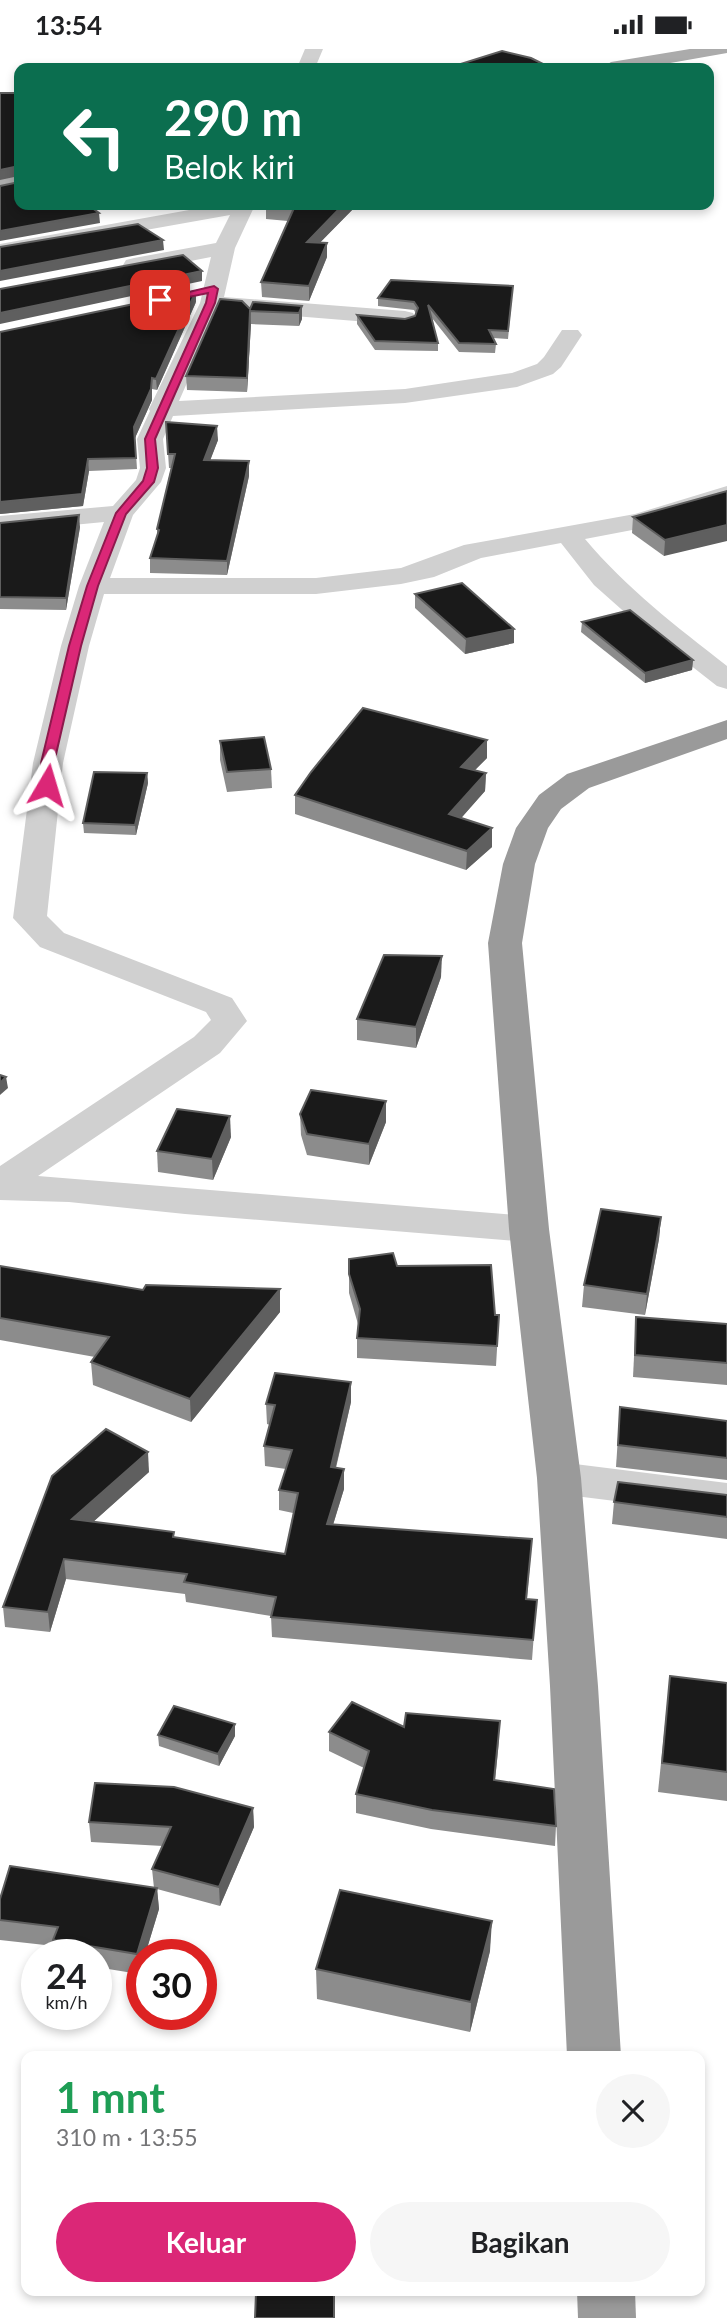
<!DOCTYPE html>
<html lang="id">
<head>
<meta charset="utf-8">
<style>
  body { margin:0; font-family:Lato,sans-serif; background:#f6f6f6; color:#202124; height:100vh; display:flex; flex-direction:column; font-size:26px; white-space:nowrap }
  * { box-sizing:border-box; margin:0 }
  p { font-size:23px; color:#757577 }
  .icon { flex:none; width:38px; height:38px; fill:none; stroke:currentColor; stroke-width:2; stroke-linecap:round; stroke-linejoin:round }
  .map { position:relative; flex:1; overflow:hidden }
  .sheet { position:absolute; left:21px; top:2002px; width:684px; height:245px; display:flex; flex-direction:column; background:#fff; border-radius:14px; box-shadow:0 4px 10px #0003 }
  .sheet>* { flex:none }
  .top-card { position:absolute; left:14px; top:14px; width:700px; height:147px; border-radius:14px; box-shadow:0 4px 10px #0003; background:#0b6e4f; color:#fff; overflow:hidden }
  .speed { position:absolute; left:21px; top:1890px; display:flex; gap:14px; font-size:35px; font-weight:700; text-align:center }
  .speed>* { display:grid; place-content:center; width:91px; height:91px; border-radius:50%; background:#fff; box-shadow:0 4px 10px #0003; line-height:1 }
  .speed small { font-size:18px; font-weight:400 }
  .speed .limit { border:10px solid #d22; background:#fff; color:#111 }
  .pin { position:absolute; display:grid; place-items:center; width:60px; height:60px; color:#fff; margin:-30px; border-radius:14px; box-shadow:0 4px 10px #0006 }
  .me { position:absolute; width:77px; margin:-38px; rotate:7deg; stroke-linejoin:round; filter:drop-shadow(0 0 5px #0008) }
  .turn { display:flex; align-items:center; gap:24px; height:147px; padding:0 35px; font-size:32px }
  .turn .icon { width:91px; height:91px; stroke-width:2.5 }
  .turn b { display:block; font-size:49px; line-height:60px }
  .round { display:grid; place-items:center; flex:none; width:74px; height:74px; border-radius:37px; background:#f6f6f6 }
  .overview { display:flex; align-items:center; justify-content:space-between; height:119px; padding:0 35px }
  h1 { font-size:42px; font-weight:700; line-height:52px; color:#1e9e55 }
  .cta { display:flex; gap:14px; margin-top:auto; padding:14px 35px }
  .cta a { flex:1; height:80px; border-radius:42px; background:#db2777; color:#fff; font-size:28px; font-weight:700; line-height:80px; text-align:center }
  .cta a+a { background:#f6f6f6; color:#202124 }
  .status { display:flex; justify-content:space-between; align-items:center; height:49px; padding:0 35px; background:#fff; direction:ltr }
  .status svg { height:19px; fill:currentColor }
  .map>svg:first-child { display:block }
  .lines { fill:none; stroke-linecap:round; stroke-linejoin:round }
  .minor { fill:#d0d0d0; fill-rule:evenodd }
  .major { fill:#ababab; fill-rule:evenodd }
  .highway { fill:#9a9a9a; fill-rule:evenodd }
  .wall { fill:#8c8c8c }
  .shaded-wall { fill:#5f5f5f }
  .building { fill:#1a1a1a; stroke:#5f5f5f; stroke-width:2 }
  .route { fill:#db2777; stroke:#8e194d; stroke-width:2 }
</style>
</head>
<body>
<div class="status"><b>13:54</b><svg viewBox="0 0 49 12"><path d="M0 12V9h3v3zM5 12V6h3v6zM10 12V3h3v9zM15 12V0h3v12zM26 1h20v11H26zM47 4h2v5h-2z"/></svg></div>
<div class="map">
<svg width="727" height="2269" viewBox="0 0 727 2269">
  <rect width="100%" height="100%" fill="#fff"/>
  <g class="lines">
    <g class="minor">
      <path d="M305,0H323L315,19H297Z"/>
      <path d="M217,156H255L235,199L224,248L405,262L413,264L416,269L413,274L405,276L219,261L179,352L405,340L512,324L537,315L544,308L562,281H578L582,286L561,318L553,325L517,338L405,354L173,367L163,390L166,419L161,433L133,466L110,529H316L401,519L464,496L635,465L727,437V453L648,478L585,490C627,540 676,577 727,617V640L717,637L639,576L594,536L561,494L481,509L434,528L401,535L316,545H104L89,597L63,714L47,867L64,884L232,949L247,972L220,1004L38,1127L529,1167L543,1171L549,1180L543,1189L529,1193L185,1165L69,1153L0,1151V1117L194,988L211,971L206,963L40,898L13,869L33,714L61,597L79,537L104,473L0,483V467L113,457L136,431L140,419L137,390L150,362L149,360L200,254L211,208L134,223L126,221L123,216L126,211L134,209L216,194L230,166L0,207V195Z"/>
      <path d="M559,1413L727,1434V1466L559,1445L544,1440L537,1429L544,1418Z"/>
    </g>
    <g class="major">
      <path d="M690,0H727V4L642,19H602L611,13Z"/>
      <path d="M19,121V133L0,137V125Z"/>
    </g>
    <g class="highway">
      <path d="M727,671V690L589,739L561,760L548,779L535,815L522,894L549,1180L581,1429L598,1637L621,2007H567L550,1637L537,1429L509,1180L488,894L503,815L516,779L539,746L567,725Z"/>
      <path d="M577,2242H635L636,2269H578Z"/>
    </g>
  </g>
  <g class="wall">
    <path d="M266,156H357L320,193L327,194V208L309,252L262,248L261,233L288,172L266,170Z"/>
    <path d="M513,237L508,290L493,289L496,295L495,304L459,303L432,269L438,294V302L375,301L357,275V266L405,270L415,267L416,265L414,261L378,257V249Z"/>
    <path d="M196,253L157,341L152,340V351L135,389L137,420L89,422L83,457L0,465Z"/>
    <path d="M302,257V270L299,277L251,275L247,343L187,341L186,327L250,260Z"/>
    <path d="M166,373L218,391L210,411L249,427L227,526L150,524V509L157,487V480L171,419H169Z"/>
    <path d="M727,442L664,507L632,484L633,468Z"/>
    <path d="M0,474L80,478L66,561L0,560Z"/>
    <path d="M415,545L514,580V594L465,605L415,559Z"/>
    <path d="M582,573L693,611L692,621L645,634L581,583Z"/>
    <path d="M220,692L271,720L272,739L227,743L220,711Z"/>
    <path d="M487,709L475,721L486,724L485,742L461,769L492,779V798L466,821L295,765V746Z"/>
    <path d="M147,724L148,734L136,786L84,784L83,774Z"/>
    <path d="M441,928L416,999L357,991V970Z"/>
    <path d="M300,1065L386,1073L369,1116L307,1106L301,1086Z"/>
    <path d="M231,1088L213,1131L158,1123L157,1102Z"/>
    <path d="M661,1168L659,1190L645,1266L582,1258L584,1236Z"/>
    <path d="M349,1210L397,1217L495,1266H499L496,1317L357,1309V1289L358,1275L349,1244Z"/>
    <path d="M0,1217L143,1241L280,1240V1263L191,1373L93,1336L91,1313L95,1308L0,1291Z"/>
    <path d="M636,1268L727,1275V1336L633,1328Z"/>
    <path d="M351,1353L336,1419L344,1440L333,1476L532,1490L527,1550L535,1571L532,1611L272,1588L271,1567L186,1553L185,1545L66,1530L50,1583L5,1578L3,1558L106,1380L149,1423L93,1473L175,1488L285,1505L293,1464L279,1461V1441L286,1420L265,1417L264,1397L270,1376L267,1375L266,1355Z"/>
    <path d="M620,1358L727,1372V1431L616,1418Z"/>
    <path d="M727,1446V1490L612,1475L614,1453Z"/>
    <path d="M670,1627L727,1634V1752L658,1743Z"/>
    <path d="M235,1675V1687L219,1717L159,1697L158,1686Z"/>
    <path d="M404,1678L499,1692L495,1732L556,1777L555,1797L431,1780L356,1764V1745L364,1719L329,1702V1683Z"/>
    <path d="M253,1759L254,1778L220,1857L157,1840L159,1860L145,1906H142L139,1925L96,1918V1906H55L54,1897L0,1891V1850L154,1839L152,1820L163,1797L91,1793L89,1773Z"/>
    <path d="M490,1902L470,1983L317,1950L316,1920Z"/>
  </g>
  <g class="shaded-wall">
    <path d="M19,117V127L0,131V121Z"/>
    <path d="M343,156H357L307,207V193Z"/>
    <path d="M99,164L100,174L0,192V182Z"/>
    <path d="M163,191L164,201L0,232V222Z"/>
    <path d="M327,194V208L309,252V237Z"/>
    <path d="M202,222V232L0,275V264Z"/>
    <path d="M196,242V253L157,341L156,330Z"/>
    <path d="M302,257V270L299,277V264Z"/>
    <path d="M250,262L251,275L247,343V329Z"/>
    <path d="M152,329V351L135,389L134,378Z"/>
    <path d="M217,377L218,391L205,425L204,411Z"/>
    <path d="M88,410L89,422L83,457L0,465V453Z"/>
    <path d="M249,412V427L227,526V512Z"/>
    <path d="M79,466L80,478L66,561V549Z"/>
    <path d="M727,476V492L664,507L665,491Z"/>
    <path d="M514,580V594L465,605L466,590Z"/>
    <path d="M693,611L692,621L645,634V624Z"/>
    <path d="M487,691V709L460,736L461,718Z"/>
    <path d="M147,724L148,734L136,786L135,776Z"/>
    <path d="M486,724L485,742L448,784L449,765Z"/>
    <path d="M492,779V798L466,821L467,802Z"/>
    <path d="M442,907L441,928L416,999V978Z"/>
    <path d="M6,1028L8,1039L0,1046V1034Z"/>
    <path d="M386,1052V1073L369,1116V1095Z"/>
    <path d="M230,1067L231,1088L213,1131L212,1110Z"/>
    <path d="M661,1168L659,1190L645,1266L647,1245Z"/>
    <path d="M280,1240V1263L191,1373L190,1350Z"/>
    <path d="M351,1333V1353L331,1438V1418Z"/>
    <path d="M148,1403L149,1423L74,1490L72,1470Z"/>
    <path d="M344,1420V1440L327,1495V1475Z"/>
    <path d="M64,1510L66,1530L50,1583L48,1563Z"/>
    <path d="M235,1675V1687L219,1717L218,1705Z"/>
    <path d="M253,1759L254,1778L220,1857L219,1838Z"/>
    <path d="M157,1839L159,1860L145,1906H142V1917L139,1925L137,1905Z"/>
    <path d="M492,1872L490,1902L470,1983L471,1953Z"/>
  </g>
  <g class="building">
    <path d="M502,2L531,9L551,19H457L454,17Z"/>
    <path d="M0,44H19V117L0,121Z"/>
    <path d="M19,133V156H88L99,164L0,182V137Z"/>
    <path d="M268,156H343L307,193L327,194L309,237L261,233L294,159Z"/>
    <path d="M138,175L163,191L0,222V198Z"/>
    <path d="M183,206L202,222L0,264V240Z"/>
    <path d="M391,231L513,237L508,282L489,281L496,295L459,294L428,256L438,294L375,292L357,266L405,270L415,267L418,259L414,253L378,249Z"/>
    <path d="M196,242L156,330L152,329L151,340L134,378L136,409L88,410L82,445L0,453V283Z"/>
    <path d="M220,250L242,252L250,260L253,253L302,257L299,264L250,262L247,329L186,327Z"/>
    <path d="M166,373L217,377L204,411L249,412L227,512L150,509L159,481L157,480L175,405H168Z"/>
    <path d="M727,442V476L665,491L633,468Z"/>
    <path d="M79,466L66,549L0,548V474Z"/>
    <path d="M462,534L514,580L466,590L415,545Z"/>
    <path d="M630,561L693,611L645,624L582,573Z"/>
    <path d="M363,659L487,691L461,718L486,724L449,765L492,779L467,802L295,746L311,723Z"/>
    <path d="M264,688L271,720L227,723L220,692Z"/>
    <path d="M94,723L147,724L135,776L83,774Z"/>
    <path d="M384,906L442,907L416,978L357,970Z"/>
    <path d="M0,1026L6,1028L0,1034Z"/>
    <path d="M311,1041L386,1052L369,1095L307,1085L300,1065Z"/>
    <path d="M177,1060L230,1067L212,1110L157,1102Z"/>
    <path d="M601,1160L661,1168L647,1245L584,1236Z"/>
    <path d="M393,1204L397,1217L491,1216L495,1266H499L497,1297L357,1289L360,1260L349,1225V1210Z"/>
    <path d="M0,1217L143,1241L146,1236L280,1240L190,1350L91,1313L109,1288L0,1269Z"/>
    <path d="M636,1268L727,1275V1314L635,1306Z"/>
    <path d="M275,1324L351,1333L331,1418L344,1420L327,1475L532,1490L526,1550L537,1551L533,1591L271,1568L276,1548L184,1533L187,1525L64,1510L48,1563L3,1558L52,1427L106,1380L148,1403L72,1470L174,1483L173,1488L285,1505L298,1444L279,1441L292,1401L264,1397L275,1356L266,1355Z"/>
    <path d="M620,1358L727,1372V1409L618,1396Z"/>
    <path d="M618,1433L727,1446V1468L614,1453Z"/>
    <path d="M670,1627L727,1634V1723L662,1714Z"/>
    <path d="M352,1653L404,1678L406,1664L500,1672L494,1731L554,1740L556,1777L432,1761L356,1745L369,1702L329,1683Z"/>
    <path d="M174,1657L235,1675L218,1705L158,1686Z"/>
    <path d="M95,1734L174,1738L253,1759L219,1838L152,1820L171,1778L89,1773Z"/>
    <path d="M10,1817L157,1839L137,1905L53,1891L58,1878L0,1871V1850Z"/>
    <path d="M340,1841L492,1872L471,1953L316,1920Z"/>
    <path d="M334,2242V2269H255L256,2244Z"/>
  </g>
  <path class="route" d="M214,237L218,240L215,254L155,390L158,419L154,433L126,465L98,537L81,597L54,714L53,736L47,740L42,738L41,714L69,597L87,537L116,464L143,432L147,419L145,390L206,254L208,244L160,254L155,251Z"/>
</svg>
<div class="speed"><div>24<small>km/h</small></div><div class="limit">30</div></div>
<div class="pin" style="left:160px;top:251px;background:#d93025"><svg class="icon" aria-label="arrive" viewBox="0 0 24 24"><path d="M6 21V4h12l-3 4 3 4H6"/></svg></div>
<svg class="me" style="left:47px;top:736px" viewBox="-20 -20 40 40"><path d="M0-17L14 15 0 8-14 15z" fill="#db2777" stroke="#fff" stroke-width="4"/></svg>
<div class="top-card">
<div class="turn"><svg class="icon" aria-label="left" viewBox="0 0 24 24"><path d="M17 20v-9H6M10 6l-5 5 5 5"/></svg><div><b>290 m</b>Belok kiri</div></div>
</div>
<section class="sheet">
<div class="overview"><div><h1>1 mnt</h1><p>310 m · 13:55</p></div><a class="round"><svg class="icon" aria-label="close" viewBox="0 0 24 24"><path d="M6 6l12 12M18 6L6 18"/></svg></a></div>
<div class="cta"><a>Keluar</a><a>Bagikan</a></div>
</section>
</div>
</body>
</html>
